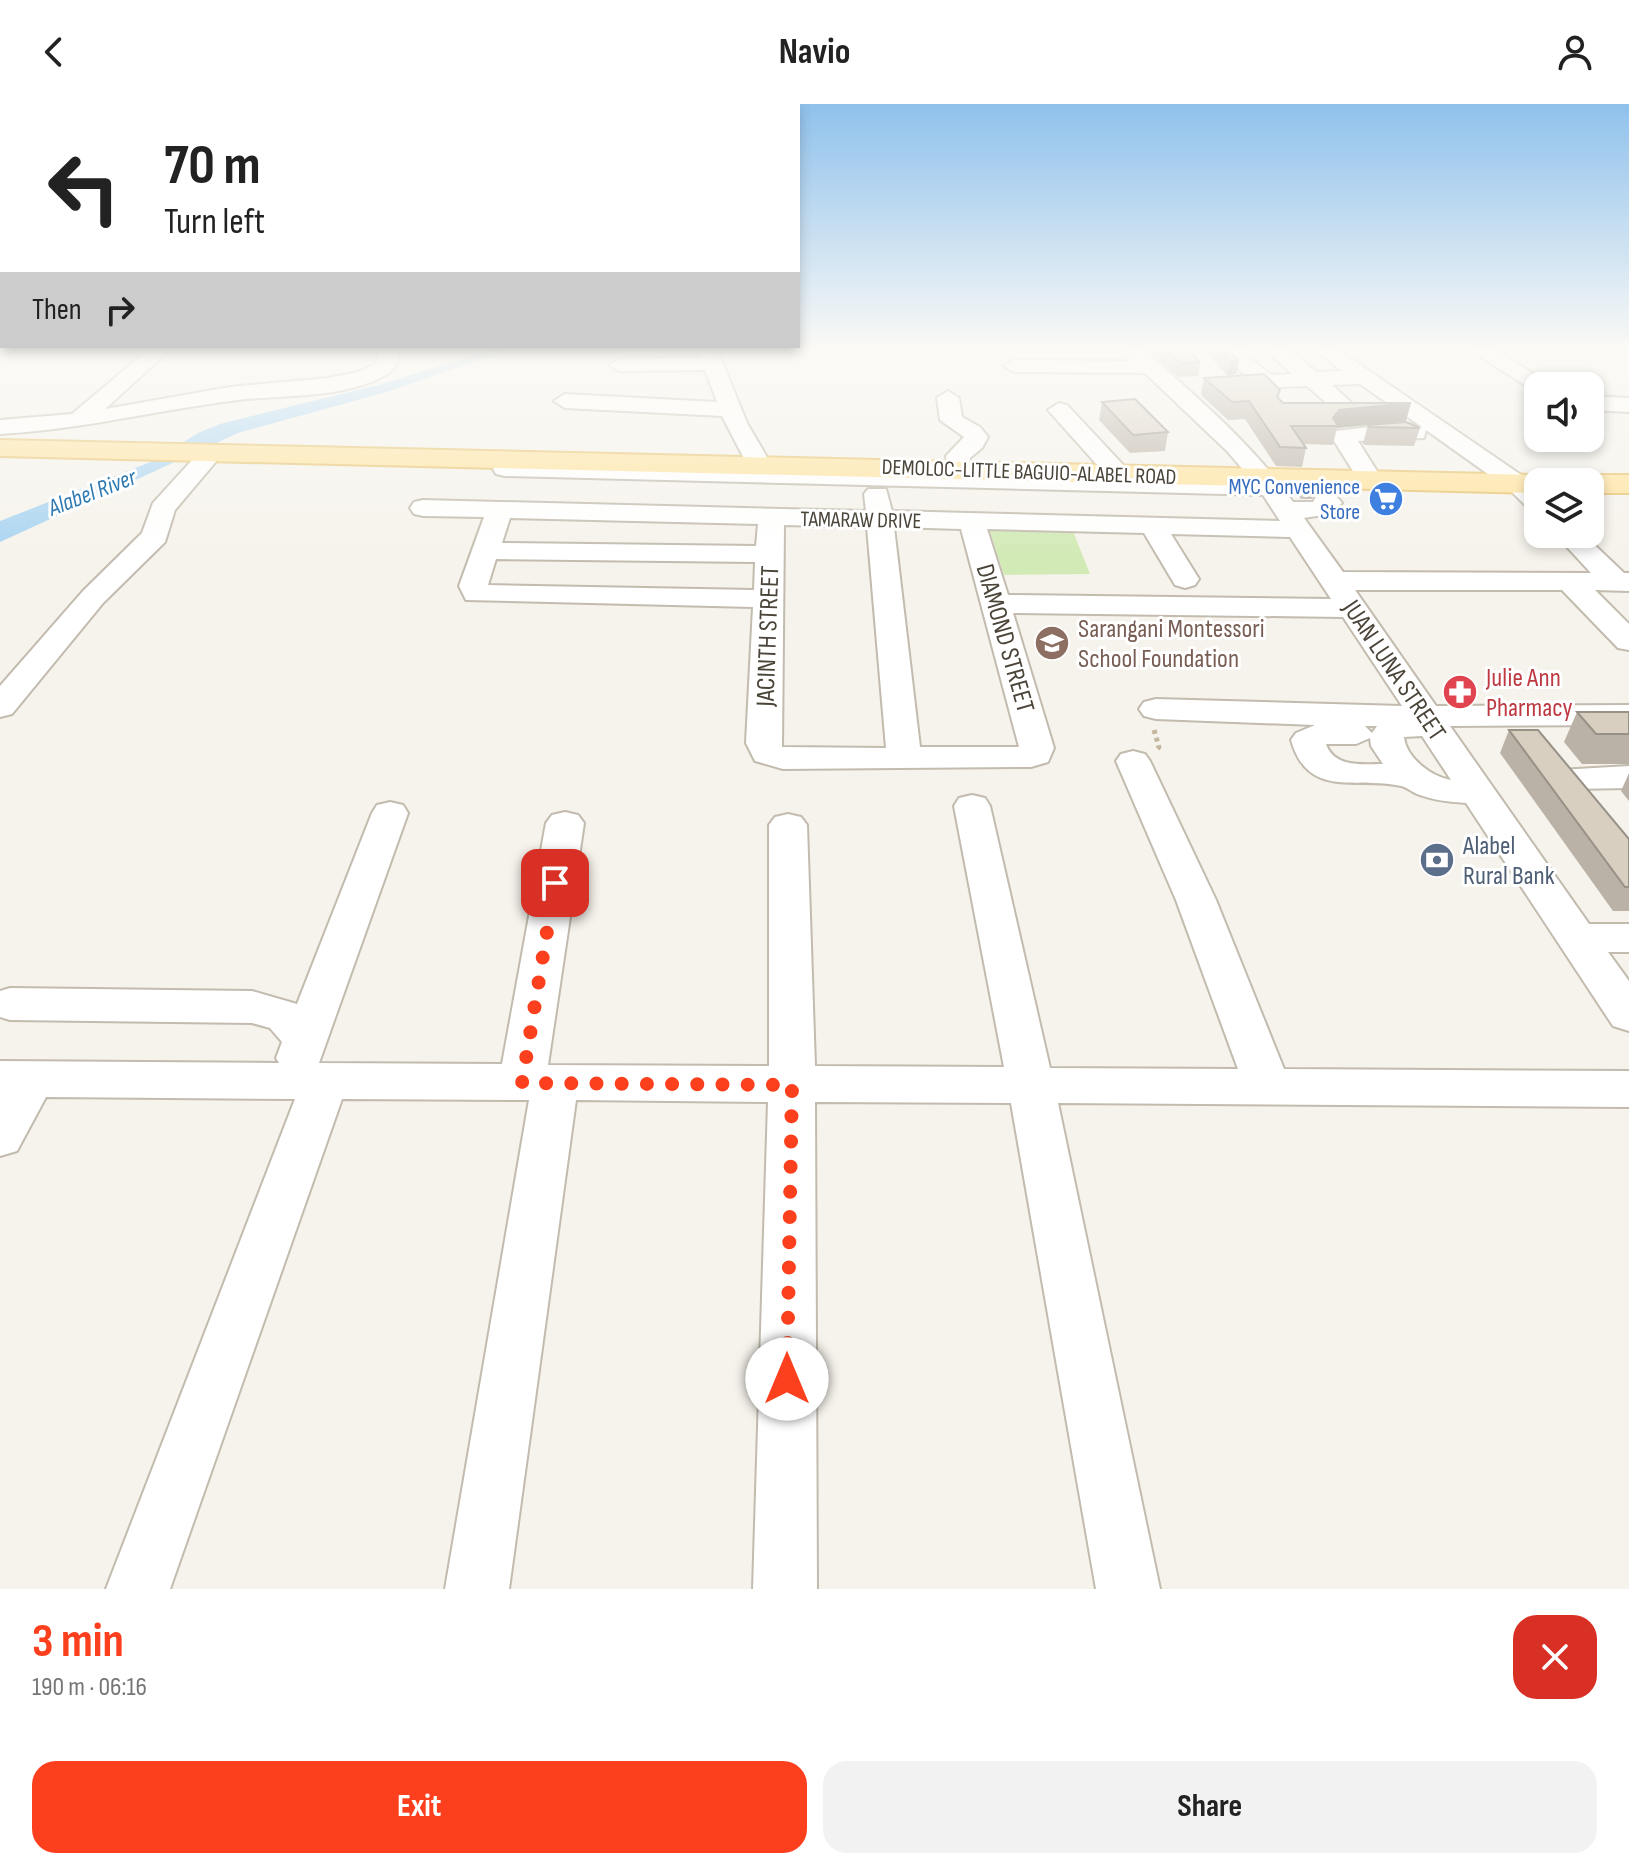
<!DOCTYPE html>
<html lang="en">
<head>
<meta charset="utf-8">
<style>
  body { margin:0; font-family:"Sofia Sans Condensed",sans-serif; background:#f2f2f2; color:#222; height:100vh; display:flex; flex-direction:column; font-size:30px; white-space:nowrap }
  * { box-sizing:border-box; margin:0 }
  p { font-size:26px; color:#767676 }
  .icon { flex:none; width:44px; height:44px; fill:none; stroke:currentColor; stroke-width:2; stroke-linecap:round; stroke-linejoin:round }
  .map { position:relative; height:1485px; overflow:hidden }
  .side { display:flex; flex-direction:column; background:#fff; flex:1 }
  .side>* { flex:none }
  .banner { position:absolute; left:0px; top:0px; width:800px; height:244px; box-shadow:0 4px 12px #0003; background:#fff; color:#222; overflow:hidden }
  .buttons { position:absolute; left:1524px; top:268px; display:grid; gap:16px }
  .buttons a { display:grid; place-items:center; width:80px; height:80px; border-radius:16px; background:#fff; box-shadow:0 4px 12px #0003; font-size:40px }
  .pin { position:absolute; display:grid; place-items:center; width:68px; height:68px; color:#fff; margin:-34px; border-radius:16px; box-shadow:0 4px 12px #0006 }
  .me { position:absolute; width:88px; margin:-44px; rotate:0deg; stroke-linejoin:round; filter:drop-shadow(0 0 6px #0008) }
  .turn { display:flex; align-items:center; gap:28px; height:168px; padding:0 32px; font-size:36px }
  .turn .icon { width:104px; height:104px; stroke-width:2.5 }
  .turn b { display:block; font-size:56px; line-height:68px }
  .then { display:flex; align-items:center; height:76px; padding:0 32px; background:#0003; gap:16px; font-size:30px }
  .round { display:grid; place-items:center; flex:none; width:84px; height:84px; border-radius:24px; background:#f2f2f2 }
  .headline { display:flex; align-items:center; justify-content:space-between; height:136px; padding:0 32px }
  h1 { font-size:48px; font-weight:700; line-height:60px; color:#fc3f1d }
  .action { display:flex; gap:16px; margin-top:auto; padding:16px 32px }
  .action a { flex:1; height:92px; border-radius:24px; background:#fc3f1d; color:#fff; font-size:32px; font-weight:700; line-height:92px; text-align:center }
  .action a+a { background:#f2f2f2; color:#222 }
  header { display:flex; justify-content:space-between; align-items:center; height:104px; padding:0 32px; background:#fff; font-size:36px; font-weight:700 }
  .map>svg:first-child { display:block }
  .green { fill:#d2eab5 }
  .water { fill:#a9d4f2 }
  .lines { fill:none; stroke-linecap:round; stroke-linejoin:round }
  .minor-casing { stroke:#c2bbae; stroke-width:4 }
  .major-casing { stroke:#e6c16a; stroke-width:4 }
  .path { stroke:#c4b79f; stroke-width:5; stroke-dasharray:4 4; stroke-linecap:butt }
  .minor { fill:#fff; fill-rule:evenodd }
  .major { fill:#ffe39c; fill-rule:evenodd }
  .wall { fill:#bab2a6 }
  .shaded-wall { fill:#979187 }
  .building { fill:#d8cfc1; stroke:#979187; stroke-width:2 }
  .route { stroke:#fc3f1d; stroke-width:14; stroke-dasharray:0 25.2 }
  .labels { text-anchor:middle; stroke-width:6; stroke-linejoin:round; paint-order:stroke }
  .far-street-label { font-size:22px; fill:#4b4439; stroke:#fff }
  .far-shop-label { font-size:22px; fill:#366cbe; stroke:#fff; text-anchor:end }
  .far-water-label { font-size:24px; font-style:italic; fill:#2e7ab2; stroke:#fff }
  .education-label { font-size:26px; fill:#785e54; stroke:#fff; text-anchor:start }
  .street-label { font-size:26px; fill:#4b4439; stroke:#fff }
  .health-label { font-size:26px; fill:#be3a42; stroke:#fff; text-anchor:start }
  .service-label { font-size:26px; fill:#4e5e75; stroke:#fff; text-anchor:start }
</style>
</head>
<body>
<header><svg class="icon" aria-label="back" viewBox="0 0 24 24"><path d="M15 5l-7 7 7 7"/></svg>Navio<svg class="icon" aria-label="person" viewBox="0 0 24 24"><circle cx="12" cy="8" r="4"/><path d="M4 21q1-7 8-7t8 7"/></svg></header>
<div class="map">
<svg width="1629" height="1485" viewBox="0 0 1629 1485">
  <rect width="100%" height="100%" fill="#f6f3ec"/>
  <path class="green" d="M989,425L1073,427L1090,470L1004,471Z"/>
  <path class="water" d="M493,245H511L387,288L238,329L0,438V417L153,357L198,329L220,320L382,280Z"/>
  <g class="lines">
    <g class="minor-casing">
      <g id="minor">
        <path d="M149,245H171L105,305L230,283L328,274L358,268L376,260L379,245H399C398,256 397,265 386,271C341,296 280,290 230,297C153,307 78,326 0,330V316L72,310Z"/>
        <path d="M697,245H717L747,319L771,360L768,364L949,369L946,352L964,333L940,316L937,294L948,287L959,294L962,313L980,323L988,333L982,344L970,354L969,369L1107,372L1048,306L1059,299L1067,301L1127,365L1130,370L1128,373L1252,376L1227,347L1145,269L1014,268L1004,262L1014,256L1131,257L1121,245H1143C1196,293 1252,339 1293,398H1313L1317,391C1329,388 1335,389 1342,399L1329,410L1304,414L1343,468L1591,469L1555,430H1583L1624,469H1629V487L1595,486L1629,520V546L1618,544L1562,486H1355L1436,602L1629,601V621L1450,622L1589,820H1629V848H1608L1629,877V927L1613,922L1466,699C1449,698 1432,696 1417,690C1411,687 1406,683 1401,682C1357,672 1308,696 1291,636L1296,629L1315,621L1156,615L1144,612L1139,605L1144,598L1156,595L1402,602L1343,513L1013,509L1054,644L1048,658L1031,663L783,665L755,657L746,639L753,503L466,496L459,482L484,413L423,412L414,410L410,404L414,398L423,396L866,407L864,390L868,385H886L892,407L1280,417L1263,391L505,372L496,370L493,365L496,360L505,358L749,364L722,312L565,304L554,297L565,290L717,298L705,266L619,267L609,261L619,255L700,254ZM510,414L758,420L756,442L502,439ZM784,421L867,423L886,644L782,643ZM894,423L961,425L1019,643H920ZM987,425L1144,429L1175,481L1185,484L1195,481L1199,475L1171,430L1290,433L1331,495L1008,491ZM496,455L755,458L754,486L488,481ZM1365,622H1377L1372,629ZM1422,632L1451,676C1432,673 1406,654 1404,633ZM1370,634L1371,642L1383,660C1363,660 1334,664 1326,640H1356Z"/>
        <path d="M1222,245H1250L1245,250L1271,271L1292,270L1265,245H1288L1317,268L1342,267L1314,245H1337L1527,375L1538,386V408L1529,405L1509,385L1426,326L1424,334L1358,337L1382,375L1379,380H1361L1331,332L1335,327L1403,319L1422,323L1360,280L1332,281L1357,304C1345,319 1314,318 1296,314L1293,309L1296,304L1330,302L1307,282L1211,285L1208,280L1211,275L1246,272L1220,248Z"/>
        <path d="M1469,245H1494L1553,282H1538V287H1534Z"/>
        <path d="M1590,292L1629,294V308L1590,306Z"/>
        <path d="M212,341L220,343L224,348L175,406L165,438L103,499L12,610L0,613V582L83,487L142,429L153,399L204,343Z"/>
        <path d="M1133,647L1145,650L1150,657L1216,796L1284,965L1629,967V1003L1058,999L1160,1485H1096L1011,999L815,998L817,1485H753L768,998L576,996L509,1485H445L529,996L342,995L170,1485H106L295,995L46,993L17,1047L0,1052V957L279,959L276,954L282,938L270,924L252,919L10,916L0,913V887L10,884L252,887L297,900L372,709L377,701L390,698L403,701L408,709L319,959L502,960L546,719L552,711L565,708L578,711L584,719L548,961L769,962V721L775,713L788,710L801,713L807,721L815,962L1004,963L954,702L959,694L972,691L985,694L990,702L1050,964L1238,965L1176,796L1116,657L1121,650Z"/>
        <path d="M1629,662V684L1572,685L1559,682L1554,674L1559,666Z"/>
      </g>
    </g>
    <g class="major-casing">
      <g id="major">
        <path d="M0,336L1538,371L1551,378H1538V389L0,352Z"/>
        <path d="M1590,371H1629V389H1590V378H1577Z"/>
      </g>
    </g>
    <path class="path" d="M1154,626L1159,643L1156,646"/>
    <use href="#minor" class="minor"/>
    <use href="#major" class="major"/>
  </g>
  <g class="wall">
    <path d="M1147,245H1189L1200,258L1198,272L1178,273Z"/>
    <path d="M1203,245H1227L1239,256L1236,270L1227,271Z"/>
    <path d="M1204,274L1280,286L1278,294L1283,299L1406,317L1337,324L1333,341L1304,340L1306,344L1302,363L1276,362L1245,315L1228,316L1201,291Z"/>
    <path d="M1102,298L1168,328L1165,347L1130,349L1099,316Z"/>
    <path d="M1368,321L1420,324L1414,342L1364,341L1363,339Z"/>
    <path d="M1295,380L1318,388L1311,395H1301L1294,386Z"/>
    <path d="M1577,608H1629V660H1582L1564,638Z"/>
    <path d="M1509,626L1629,735V807H1613L1500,649Z"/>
    <path d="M1629,669V697L1621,687Z"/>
  </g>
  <g class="shaded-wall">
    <path d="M1239,256L1236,270L1227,271L1230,257Z"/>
    <path d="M1411,299L1406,317L1337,324L1333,314L1339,306Z"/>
    <path d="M1320,381L1318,388L1311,395L1313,388Z"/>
  </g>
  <g class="building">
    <path d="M1165,245H1189L1200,258L1181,259Z"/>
    <path d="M1219,245H1227L1239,256L1230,257Z"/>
    <path d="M1264,270L1280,286L1277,293L1283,299H1411L1339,306L1333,314L1338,322H1291L1306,344L1280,343L1249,297L1232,298L1204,274Z"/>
    <path d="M1135,295L1168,328L1133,331L1102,298Z"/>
    <path d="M1406,318L1420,324L1369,323L1368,321Z"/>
    <path d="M1295,380L1320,381L1313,388H1302Z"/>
    <path d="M1577,608H1629V630H1596Z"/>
    <path d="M1509,626H1538L1629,735V783H1625Z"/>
  </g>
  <linearGradient id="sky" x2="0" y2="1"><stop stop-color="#8fc1ec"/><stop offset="0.54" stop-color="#fbfaf6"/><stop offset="1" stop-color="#fbfaf6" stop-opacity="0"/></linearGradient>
  <rect width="1629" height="453" fill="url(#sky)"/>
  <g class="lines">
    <path class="route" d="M555,779L522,979L792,981L787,1275"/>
  </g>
  <defs>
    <g id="supermarket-disc" transform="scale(1.8)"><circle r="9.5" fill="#3f7fe0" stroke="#fff"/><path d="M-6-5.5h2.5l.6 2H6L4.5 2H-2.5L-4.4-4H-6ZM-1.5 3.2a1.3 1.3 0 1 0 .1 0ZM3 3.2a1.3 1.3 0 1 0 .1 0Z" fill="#fff"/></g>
    <g id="school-disc" transform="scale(1.8)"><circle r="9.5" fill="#8d6e63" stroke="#fff"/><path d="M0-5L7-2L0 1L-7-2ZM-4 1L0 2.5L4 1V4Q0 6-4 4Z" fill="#fff"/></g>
    <g id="pharmacy-disc" transform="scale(1.8)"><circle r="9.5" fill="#e0444e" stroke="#fff"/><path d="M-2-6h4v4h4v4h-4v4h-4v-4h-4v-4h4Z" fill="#fff"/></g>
    <g id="bank-disc" transform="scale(1.8)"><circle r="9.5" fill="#5c6f8a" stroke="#fff"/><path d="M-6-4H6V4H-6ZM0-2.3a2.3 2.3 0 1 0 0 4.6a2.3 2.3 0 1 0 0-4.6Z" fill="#fff"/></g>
  </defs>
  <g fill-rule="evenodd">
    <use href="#supermarket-disc" x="1386" y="395"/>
    <use href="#school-disc" x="1052" y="539"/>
    <use href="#pharmacy-disc" x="1460" y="588"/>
    <use href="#bank-disc" x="1437" y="756"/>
  </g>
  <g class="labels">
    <g class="far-street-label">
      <text transform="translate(1029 367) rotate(2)" y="8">DEMOLOC-LITTLE BAGUIO-ALABEL ROAD</text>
      <text transform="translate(861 415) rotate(1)" y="8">TAMARAW DRIVE</text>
    </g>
    <g class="far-shop-label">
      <text x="1360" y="390">MYC Convenience<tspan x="1360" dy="25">Store</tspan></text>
    </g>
    <g class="far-water-label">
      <text transform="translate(92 388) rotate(-21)" y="8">Alabel River</text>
    </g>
    <g class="education-label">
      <text x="1078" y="533">Sarangani Montessori<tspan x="1078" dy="30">School Foundation</tspan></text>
    </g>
    <g class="street-label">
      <text transform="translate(767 532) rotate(-88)" y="9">JACINTH STREET</text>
      <text transform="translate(1006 534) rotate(74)" y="9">DIAMOND STREET</text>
      <text transform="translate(1395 566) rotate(56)" y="9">JUAN LUNA STREET</text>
    </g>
    <g class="health-label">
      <text x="1486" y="582">Julie Ann<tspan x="1486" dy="30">Pharmacy</tspan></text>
    </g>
    <g class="service-label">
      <text x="1463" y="750">Alabel<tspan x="1463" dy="30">Rural Bank</tspan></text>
    </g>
  </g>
</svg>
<div class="buttons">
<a><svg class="icon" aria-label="sound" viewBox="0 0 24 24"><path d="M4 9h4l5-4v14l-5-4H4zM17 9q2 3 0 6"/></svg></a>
<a><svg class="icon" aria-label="layers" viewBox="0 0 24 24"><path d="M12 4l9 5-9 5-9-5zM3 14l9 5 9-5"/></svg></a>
</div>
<div class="pin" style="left:555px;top:779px;background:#d93025"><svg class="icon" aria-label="arrive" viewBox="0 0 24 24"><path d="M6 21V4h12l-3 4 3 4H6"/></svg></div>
<svg class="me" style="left:787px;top:1275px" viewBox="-20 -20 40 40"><circle r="19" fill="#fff"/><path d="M0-13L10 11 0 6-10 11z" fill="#fc3f1d"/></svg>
<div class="banner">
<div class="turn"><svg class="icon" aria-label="left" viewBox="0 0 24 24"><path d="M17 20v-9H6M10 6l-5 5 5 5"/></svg><div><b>70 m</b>Turn left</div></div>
<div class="then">Then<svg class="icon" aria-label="right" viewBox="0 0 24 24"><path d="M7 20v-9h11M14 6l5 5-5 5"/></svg></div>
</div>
</div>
<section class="side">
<div class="headline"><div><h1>3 min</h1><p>190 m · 06:16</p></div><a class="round" style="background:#d93025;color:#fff"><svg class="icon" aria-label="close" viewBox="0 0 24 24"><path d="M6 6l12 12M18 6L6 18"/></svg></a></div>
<div class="action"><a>Exit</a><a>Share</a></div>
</section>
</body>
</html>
